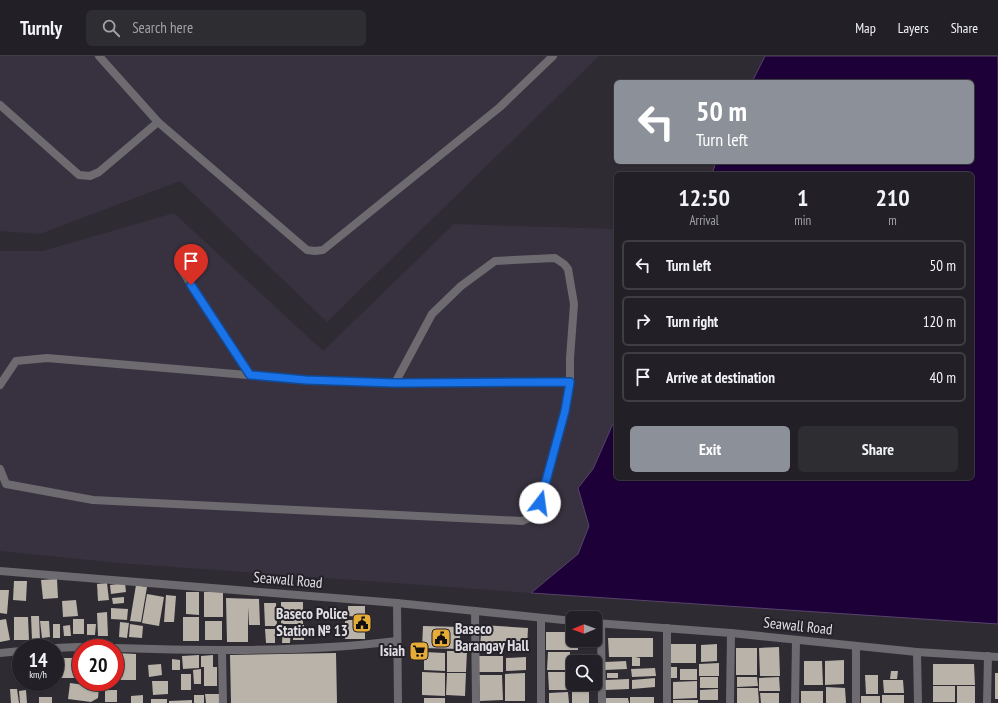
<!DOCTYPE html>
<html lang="en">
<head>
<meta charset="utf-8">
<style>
  body { margin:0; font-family:"PT Sans Narrow",sans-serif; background:#2e2d32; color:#f1f3f6; height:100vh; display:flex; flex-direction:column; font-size:15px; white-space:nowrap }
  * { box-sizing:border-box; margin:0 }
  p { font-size:13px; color:#a2a3a7 }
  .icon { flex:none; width:22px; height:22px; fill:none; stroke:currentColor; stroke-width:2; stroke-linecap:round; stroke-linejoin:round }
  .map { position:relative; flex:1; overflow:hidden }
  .side { position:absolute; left:614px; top:116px; width:360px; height:308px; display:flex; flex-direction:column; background:#222026; border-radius:6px; box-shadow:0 1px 3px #0004,0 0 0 1px #3f3e43 }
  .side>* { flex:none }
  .hud { position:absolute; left:614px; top:24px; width:360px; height:84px; border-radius:6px; box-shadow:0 1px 3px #0004,0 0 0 1px #3f3e43; background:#8c9099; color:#fff; overflow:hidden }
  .needle { width:26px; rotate:269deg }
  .controls { position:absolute; left:566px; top:555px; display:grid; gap:8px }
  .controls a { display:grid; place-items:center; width:36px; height:36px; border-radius:6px; background:#222026; box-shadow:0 1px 3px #0004,0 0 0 1px #3f3e43; font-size:20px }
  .speed { position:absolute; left:12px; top:583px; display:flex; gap:8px; font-size:20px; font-weight:700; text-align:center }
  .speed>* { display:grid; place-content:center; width:52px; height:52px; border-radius:50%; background:#222026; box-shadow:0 1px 3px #0004,0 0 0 1px #3f3e43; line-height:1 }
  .speed small { font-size:10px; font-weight:400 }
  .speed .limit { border:6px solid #d22; background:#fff; color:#111 }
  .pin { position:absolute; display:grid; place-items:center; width:34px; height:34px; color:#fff; margin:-41px -17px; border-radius:50% 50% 50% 0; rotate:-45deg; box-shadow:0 0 4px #0007 }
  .pin .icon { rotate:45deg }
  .me { position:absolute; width:44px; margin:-22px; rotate:15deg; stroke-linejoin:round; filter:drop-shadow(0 0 3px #0008) }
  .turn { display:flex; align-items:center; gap:14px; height:84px; padding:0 16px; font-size:18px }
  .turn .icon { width:52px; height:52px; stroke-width:2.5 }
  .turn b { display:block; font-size:28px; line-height:34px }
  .eta { display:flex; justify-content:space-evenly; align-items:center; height:68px; text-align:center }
  .eta b { font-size:24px; font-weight:700; line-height:28px }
  .cta { display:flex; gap:8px; margin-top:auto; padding:8px 16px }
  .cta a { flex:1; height:46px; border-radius:6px; background:#8c9099; color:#fff; font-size:16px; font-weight:700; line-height:46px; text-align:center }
  .cta a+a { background:#2e2d32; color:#f1f3f6 }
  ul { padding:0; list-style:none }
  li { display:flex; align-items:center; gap:12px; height:50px; margin:0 8px 6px; padding:0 8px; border:2px solid #3f3e43; border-radius:6px }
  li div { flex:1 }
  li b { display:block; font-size:15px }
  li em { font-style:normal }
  header { display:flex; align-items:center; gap:24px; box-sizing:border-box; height:56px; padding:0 20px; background:#222026; border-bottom:1px solid #3f3e43 }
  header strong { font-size:19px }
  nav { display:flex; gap:22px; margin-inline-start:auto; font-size:14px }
  .search { width:280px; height:36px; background:#2e2d32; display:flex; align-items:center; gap:10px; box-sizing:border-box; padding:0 14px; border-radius:6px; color:#a2a3a7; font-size:15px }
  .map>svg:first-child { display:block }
  .built { fill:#383240 }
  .water { fill:#1d0038; stroke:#58436c }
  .building { fill:#b9b3a9 }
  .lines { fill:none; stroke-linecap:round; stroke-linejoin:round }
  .service { stroke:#6d6b6f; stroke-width:8 }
  .minor { stroke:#6d6b6f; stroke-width:8 }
  .route-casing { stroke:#114b97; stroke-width:10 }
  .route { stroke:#1a73e8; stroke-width:7 }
  .labels { text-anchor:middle; stroke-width:4; stroke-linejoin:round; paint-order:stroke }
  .street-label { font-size:15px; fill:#e1dfe4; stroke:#242129 }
  .poi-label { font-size:15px; font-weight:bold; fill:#e1dfe4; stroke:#242129; text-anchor:end }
</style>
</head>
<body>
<header>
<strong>Turnly</strong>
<div class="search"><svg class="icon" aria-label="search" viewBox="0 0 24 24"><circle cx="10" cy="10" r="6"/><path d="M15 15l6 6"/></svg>Search here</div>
<nav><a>Map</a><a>Layers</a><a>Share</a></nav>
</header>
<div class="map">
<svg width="998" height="647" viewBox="0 0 998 647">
  <rect width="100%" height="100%" fill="#2e2b33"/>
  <g class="built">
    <path d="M0,0H599L327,266L180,125L40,178L0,175Z"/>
    <path d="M174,157L323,295L454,168L616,173V361L593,413L578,432L589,470L578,498L531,537L119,507L0,495V195H43Z"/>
  </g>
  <path class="water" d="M765,0H998V568L531,537L578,498L589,470L578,432L593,413L616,361V422H972V118H712L716,106H972V26H752Z"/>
  <g class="building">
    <path d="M57,523L58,542L43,543L41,524Z"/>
    <path d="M14,525H27L26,545L13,544Z"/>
    <path d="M107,527L109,544L98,545L97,528Z"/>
    <path d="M125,527L126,536L111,538L110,529Z"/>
    <path d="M136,529L147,531L141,566L130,565Z"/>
    <path d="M0,534H9L7,558L0,557Z"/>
    <path d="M186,536H199V559L186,558Z"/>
    <rect x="204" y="536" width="19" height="25"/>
    <path d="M147,538L164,541L159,570L142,567Z"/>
    <path d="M166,539L176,540L174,566H164Z"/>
    <path d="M124,541V547L113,548L112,542Z"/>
    <path d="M226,542L259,543L260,569H249L248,551V586H227Z"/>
    <path d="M76,544L78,560L63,561L62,545Z"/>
    <rect x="281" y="546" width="22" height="22"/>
    <path d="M264,547H276L277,570H265Z"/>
    <path d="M348,550H365V561L348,560Z"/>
    <path d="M111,552L128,553L127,564L111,563Z"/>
    <path d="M107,556L108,580H98L97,557Z"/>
    <path d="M31,560H39L40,584H32Z"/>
    <path d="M14,561H28L29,584H14Z"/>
    <rect x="183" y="561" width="16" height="24"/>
    <path d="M6,563L10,584L0,586V564Z"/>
    <rect x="73" y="563" width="11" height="15"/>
    <rect x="345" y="564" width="20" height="19"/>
    <path d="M40,565H49L50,581L42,582Z"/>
    <rect x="205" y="565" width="17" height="19"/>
    <path d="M120,566L129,567L127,582L119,581Z"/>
    <rect x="53" y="568" width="7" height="14"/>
    <path d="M87,568H96L95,579H87Z"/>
    <path d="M130,568L143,570L142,582L129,581Z"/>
    <path d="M70,569L71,580H64L63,570Z"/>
    <rect x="293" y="569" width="11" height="15"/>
    <path d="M482,569L528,572L527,592L480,589Z"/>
    <path d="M423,570L460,571V593L422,592Z"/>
    <path d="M283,572H291L290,587H282Z"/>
    <path d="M265,573H275V587H266Z"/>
    <path d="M546,576H573V584H578V594H546Z"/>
    <path d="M608,582H653V601H635L640,602V610H632V601H609Z"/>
    <rect x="671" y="588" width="25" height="19"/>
    <path d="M717,588V605L701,606V589Z"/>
    <path d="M779,591L780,620H760L759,592Z"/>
    <rect x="736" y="592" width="21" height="27"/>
    <path d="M447,595H467L466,616H447Z"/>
    <path d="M424,596L445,597V615L424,614Z"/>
    <path d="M548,596H570V614H547Z"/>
    <path d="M115,597L136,598V624H115Z"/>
    <path d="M336,597L337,647H231L230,599Z"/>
    <path d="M199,599V612L183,613L182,600Z"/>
    <path d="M213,599V611H217V630H204V611H201V600Z"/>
    <path d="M478,600H503V616H479Z"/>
    <path d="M591,600V606H574V601Z"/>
    <path d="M526,601V614L506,615V602Z"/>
    <rect x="60" y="602" width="21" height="20"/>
    <path d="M172,603L180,604V614H172Z"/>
    <path d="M844,604V628L825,629V605Z"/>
    <path d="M626,605L627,613L605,614V606Z"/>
    <path d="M804,605H822L823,629H804Z"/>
    <path d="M719,607V620H699V608Z"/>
    <path d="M161,608L162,619L149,621L148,609Z"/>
    <path d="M933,608H974L975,629H933Z"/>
    <rect x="671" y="611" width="6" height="11"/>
    <path d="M655,612L656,620L632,621L631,613Z"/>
    <path d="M201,613V628H194L193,614Z"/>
    <rect x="680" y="613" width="17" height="11"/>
    <path d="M891,615H898L897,623H890Z"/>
    <path d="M422,616L445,617V640L422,639Z"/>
    <path d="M548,616H570L571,634H549Z"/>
    <path d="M447,617H466L465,640L446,639Z"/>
    <path d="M525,617V645H505V618Z"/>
    <rect x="607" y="617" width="11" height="5"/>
    <rect x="995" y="617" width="3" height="26"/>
    <rect x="181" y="618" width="10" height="16"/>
    <path d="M479,619H502L503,644L480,645Z"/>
    <path d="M865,619H878V638H866Z"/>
    <rect x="700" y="621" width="18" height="11"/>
    <path d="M737,621H757L758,630L737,631Z"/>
    <path d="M779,621L780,635H759V622Z"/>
    <path d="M655,622V631L632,633V624Z"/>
    <path d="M629,623V633L605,634V624Z"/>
    <path d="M883,624H903L904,637H884Z"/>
    <path d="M152,625H168V638L153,639Z"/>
    <path d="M697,625V642L673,643V626Z"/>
    <path d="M70,627L99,631L98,642L91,646L68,643Z"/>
    <rect x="933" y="630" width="22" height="16"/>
    <rect x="957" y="630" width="18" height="17"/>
    <path d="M826,631L845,632L846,647H826Z"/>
    <path d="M737,632H758L759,647H737Z"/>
    <path d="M10,633H17L19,647H11Z"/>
    <path d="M718,633V644H700V634Z"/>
    <path d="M26,634L27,647H20L19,635Z"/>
    <rect x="105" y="634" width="12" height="12"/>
    <rect x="801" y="635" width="22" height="12"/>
    <path d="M568,636L569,647H549V637Z"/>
    <rect x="572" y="636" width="17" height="11"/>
    <path d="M760,637H779V647H761Z"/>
    <path d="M205,638H219V647H206Z"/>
    <path d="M143,639V647H131V640Z"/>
    <rect x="194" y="639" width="10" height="8"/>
    <rect x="882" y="639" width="22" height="8"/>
    <rect x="861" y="640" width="19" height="7"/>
    <rect x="39" y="641" width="13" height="6"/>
    <rect x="630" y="641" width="24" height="6"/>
    <rect x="424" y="642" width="21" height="5"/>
    <path d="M606,642H628L629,647H606Z"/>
    <rect x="151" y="643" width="16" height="4"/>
    <path d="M192,644V647H169V645Z"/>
    <rect x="673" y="644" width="25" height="3"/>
  </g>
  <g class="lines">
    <g class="service">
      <path d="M99,0L158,66"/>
      <path d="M0,49L79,119L90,120L99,116L158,66L307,194L315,195L323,194L500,51L553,0"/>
      <path d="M183,216L250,319"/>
      <path d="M0,329L16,305L47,302L306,324L395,327L570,326"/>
      <path d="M0,413L6,428L93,444L522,465L534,460L540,447L565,355L570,326V302L574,248L568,213L564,208L555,202L495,205L461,230L432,258L395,327"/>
    </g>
    <g class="minor">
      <path d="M0,515L397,547L573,565"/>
      <path d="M397,547L398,647"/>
      <path d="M475,555L476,647"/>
      <path d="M595,567L731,577L917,596L998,601"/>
      <path d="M601,568L602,647"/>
      <path d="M667,572V647"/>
      <path d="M55,592L77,591C183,594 291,598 397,585"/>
      <path d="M222,595L223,647"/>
      <path d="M917,596L918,647"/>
      <path d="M0,597L21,595"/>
      <path d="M541,647V562"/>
      <path d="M730,647L731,577"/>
      <path d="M795,647L796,584"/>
      <path d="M856,647V590"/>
      <path d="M987,647L988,600"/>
    </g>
  </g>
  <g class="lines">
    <g class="route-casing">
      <path id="route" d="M191,229L250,319L306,324L395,327L570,326L565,355L540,447"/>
    </g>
    <use href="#route" class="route"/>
  </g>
  <defs>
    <g id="civic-square" transform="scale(1)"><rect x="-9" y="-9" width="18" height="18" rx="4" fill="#e7ac36" stroke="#242129"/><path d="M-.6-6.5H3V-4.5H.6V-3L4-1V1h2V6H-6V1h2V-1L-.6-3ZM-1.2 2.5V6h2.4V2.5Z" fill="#111"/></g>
    <g id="supermarket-square" transform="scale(1)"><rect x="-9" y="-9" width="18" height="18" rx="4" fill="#e7ac36" stroke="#242129"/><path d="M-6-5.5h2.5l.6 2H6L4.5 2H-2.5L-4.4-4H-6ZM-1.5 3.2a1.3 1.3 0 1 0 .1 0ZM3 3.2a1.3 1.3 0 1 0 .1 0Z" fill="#111"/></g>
  </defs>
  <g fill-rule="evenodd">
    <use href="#civic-square" x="362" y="567"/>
    <use href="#civic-square" x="441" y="582"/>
    <use href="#supermarket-square" x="419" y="595"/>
  </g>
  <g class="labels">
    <g class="street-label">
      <text transform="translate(288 524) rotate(5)" y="5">Seawall Road</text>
      <text transform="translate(798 570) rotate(6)" y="5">Seawall Road</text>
    </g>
    <g class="poi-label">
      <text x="348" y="563">Baseco Police<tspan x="348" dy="17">Station № 13</tspan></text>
      <text x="455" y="578" text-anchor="start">Baseco<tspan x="455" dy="17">Barangay Hall</tspan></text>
      <text x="405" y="600">Isiah</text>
    </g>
  </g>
</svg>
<div class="controls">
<a><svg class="needle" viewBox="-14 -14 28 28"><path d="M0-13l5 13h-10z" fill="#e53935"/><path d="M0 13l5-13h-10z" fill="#a2a3a7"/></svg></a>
<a><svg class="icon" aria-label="search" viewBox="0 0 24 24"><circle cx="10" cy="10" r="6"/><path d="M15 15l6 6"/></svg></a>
</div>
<div class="speed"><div>14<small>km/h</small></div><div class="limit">20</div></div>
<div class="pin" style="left:191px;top:229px;background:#d93025"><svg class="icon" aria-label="arrive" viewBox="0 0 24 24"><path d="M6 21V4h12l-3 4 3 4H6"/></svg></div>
<svg class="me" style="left:540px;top:447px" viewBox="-20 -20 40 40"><circle r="19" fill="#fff"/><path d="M0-13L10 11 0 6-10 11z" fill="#1a73e8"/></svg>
<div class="hud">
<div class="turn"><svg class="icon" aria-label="left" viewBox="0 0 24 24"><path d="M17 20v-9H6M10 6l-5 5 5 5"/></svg><div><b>50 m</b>Turn left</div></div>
</div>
<section class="side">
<div class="eta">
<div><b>12:50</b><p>Arrival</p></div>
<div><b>1</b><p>min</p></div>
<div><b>210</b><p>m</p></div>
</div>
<ul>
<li><svg class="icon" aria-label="left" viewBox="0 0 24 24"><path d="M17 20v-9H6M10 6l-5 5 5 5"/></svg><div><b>Turn left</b></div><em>50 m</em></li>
<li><svg class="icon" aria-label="right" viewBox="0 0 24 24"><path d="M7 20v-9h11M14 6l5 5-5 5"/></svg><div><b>Turn right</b></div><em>120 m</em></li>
<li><svg class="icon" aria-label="arrive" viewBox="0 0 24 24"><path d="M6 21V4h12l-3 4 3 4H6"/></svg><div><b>Arrive at destination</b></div><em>40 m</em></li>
</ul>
<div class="cta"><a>Exit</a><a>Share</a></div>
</section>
</div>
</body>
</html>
